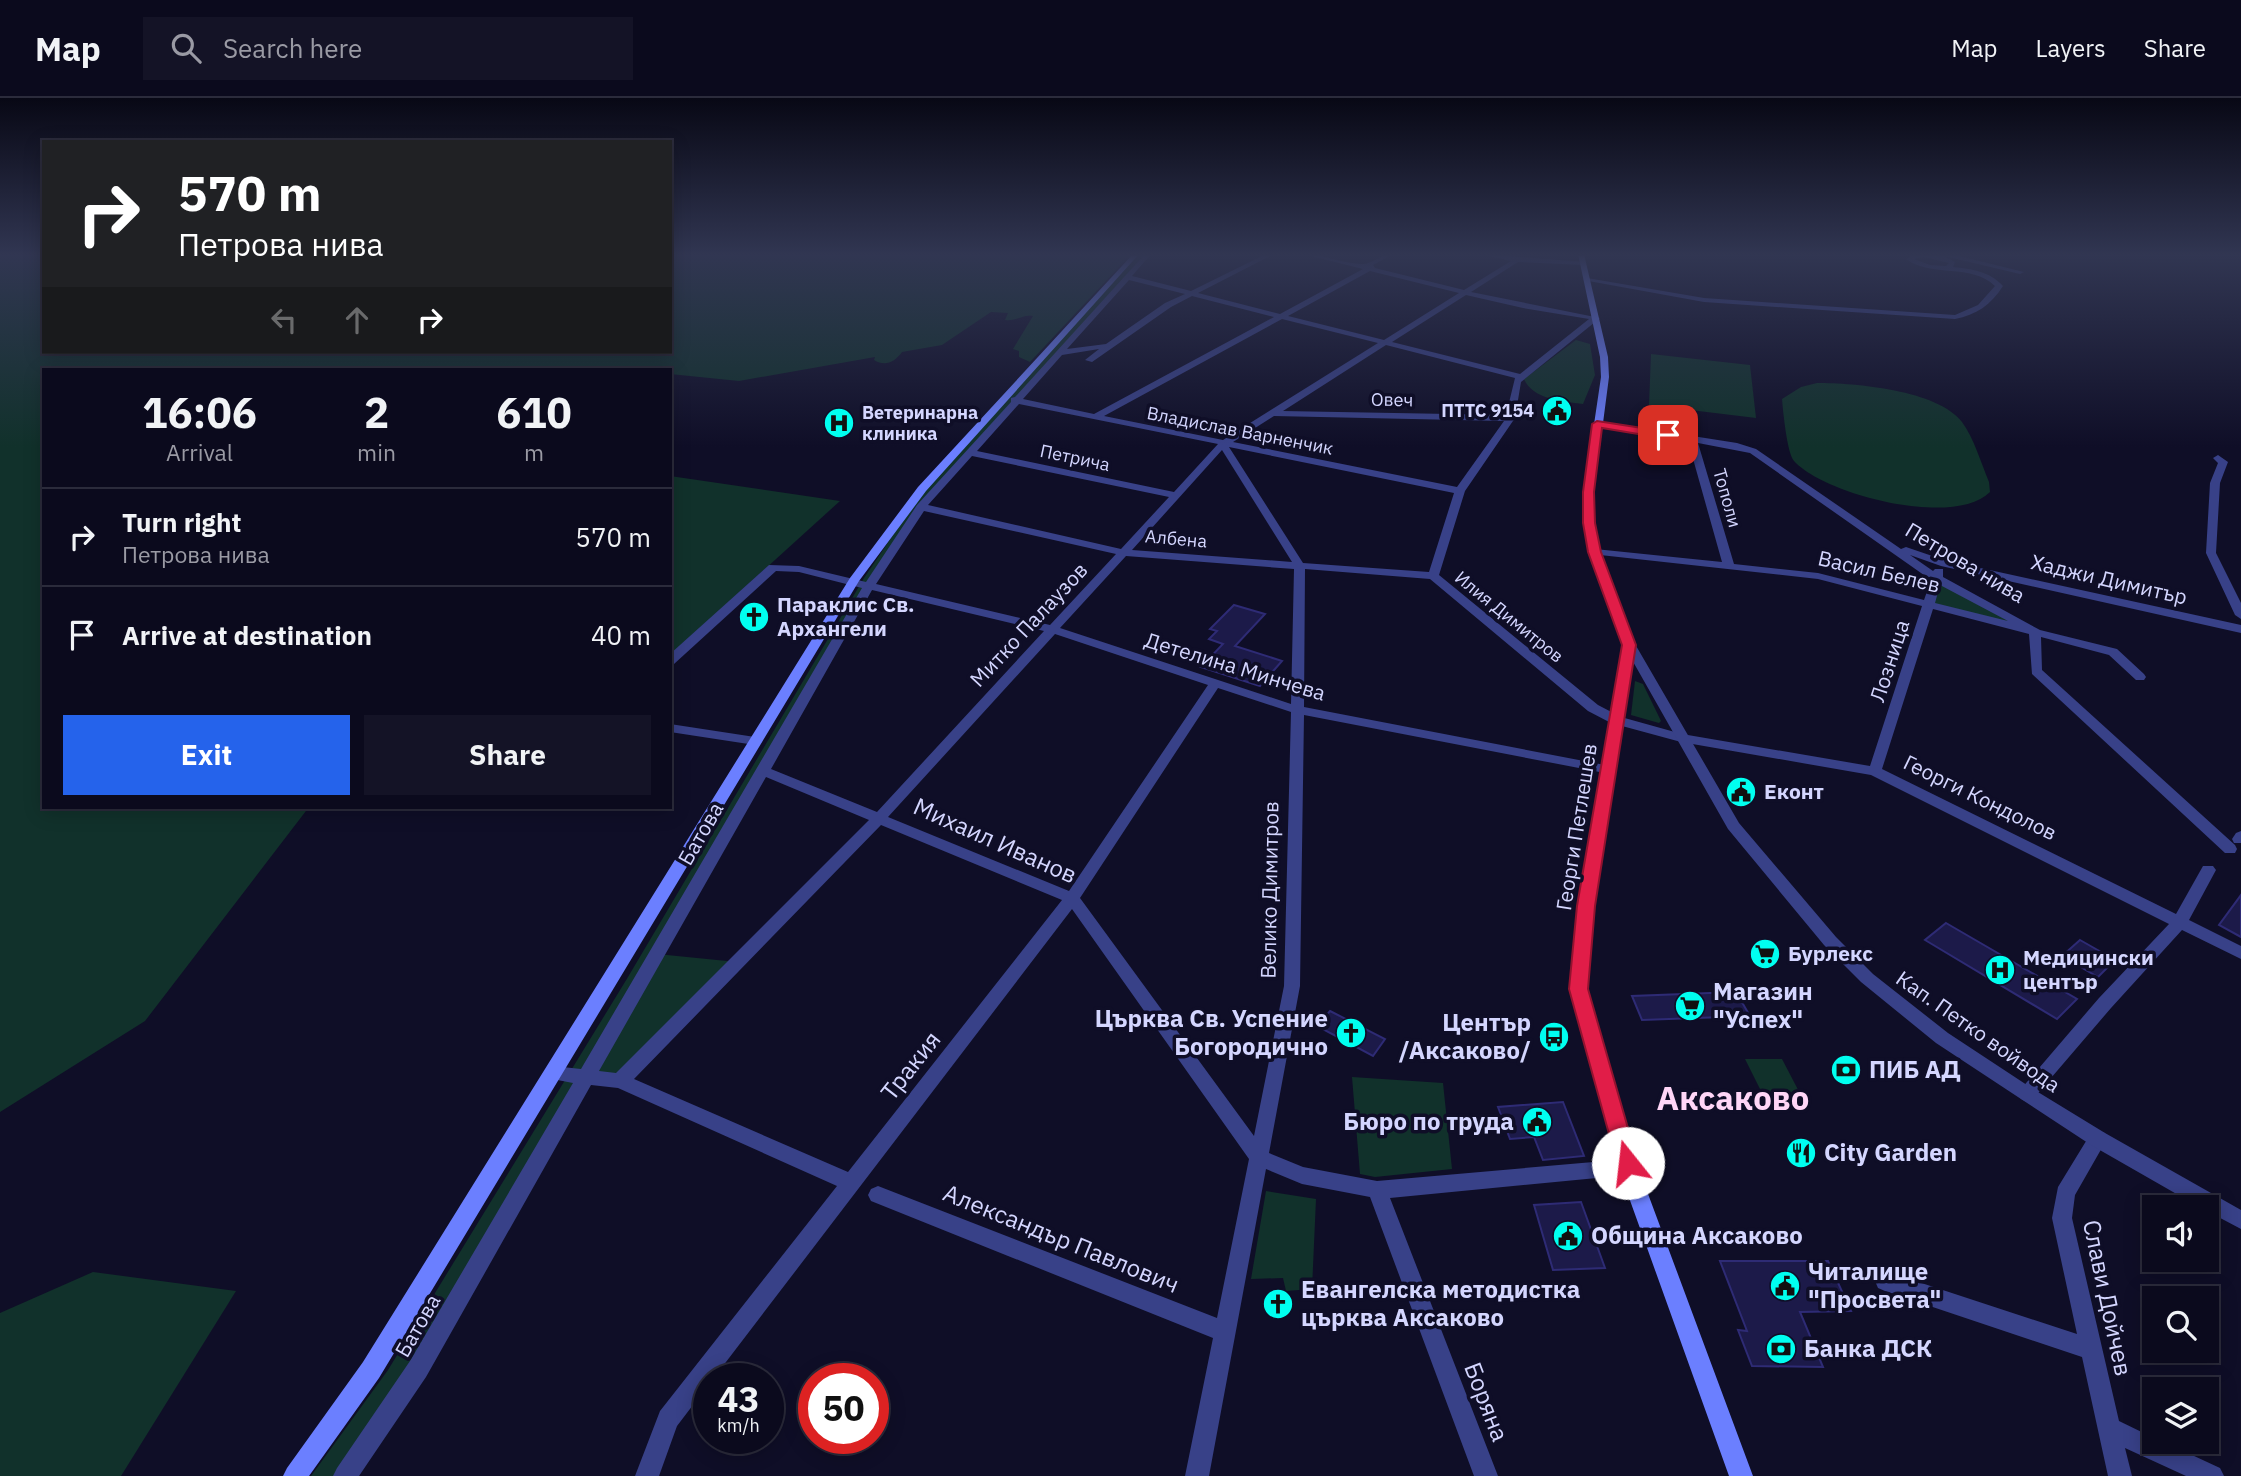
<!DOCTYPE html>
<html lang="en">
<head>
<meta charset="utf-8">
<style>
  body { margin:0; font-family:"IBM Plex Sans",sans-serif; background:#141326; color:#f1f3f6; height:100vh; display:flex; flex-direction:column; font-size:26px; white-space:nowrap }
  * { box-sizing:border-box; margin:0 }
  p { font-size:23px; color:#9a9aa4 }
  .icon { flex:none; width:38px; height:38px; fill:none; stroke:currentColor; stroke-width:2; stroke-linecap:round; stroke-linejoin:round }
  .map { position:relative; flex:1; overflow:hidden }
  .panel { position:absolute; left:42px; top:270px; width:630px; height:441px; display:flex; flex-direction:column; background:#0b0a1d; border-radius:0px; box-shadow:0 4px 18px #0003,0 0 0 2px #2b2b3b }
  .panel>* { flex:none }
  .guide { position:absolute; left:42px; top:42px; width:630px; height:214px; border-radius:0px; box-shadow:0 4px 18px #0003,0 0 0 2px #2b2b3b; background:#202124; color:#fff; overflow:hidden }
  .fabs { position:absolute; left:2142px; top:1097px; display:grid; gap:14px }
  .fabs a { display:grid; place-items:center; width:77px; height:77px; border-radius:0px; background:#0b0a1d; box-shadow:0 4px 18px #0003,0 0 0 2px #2b2b3b; font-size:35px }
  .speed { position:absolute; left:693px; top:1265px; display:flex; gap:14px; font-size:35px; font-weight:700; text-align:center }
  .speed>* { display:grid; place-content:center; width:91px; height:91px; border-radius:50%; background:#0b0a1d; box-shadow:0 4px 18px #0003,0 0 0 2px #2b2b3b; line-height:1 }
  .speed small { font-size:18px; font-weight:400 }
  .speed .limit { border:10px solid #d22; background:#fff; color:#111 }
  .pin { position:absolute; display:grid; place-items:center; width:60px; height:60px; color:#fff; margin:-30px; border-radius:14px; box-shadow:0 4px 10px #0006 }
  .me { position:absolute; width:77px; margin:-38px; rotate:344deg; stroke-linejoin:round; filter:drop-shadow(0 0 5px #0008) }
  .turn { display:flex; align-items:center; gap:24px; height:147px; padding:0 21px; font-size:32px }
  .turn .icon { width:91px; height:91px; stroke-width:2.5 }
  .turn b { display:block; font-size:49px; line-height:60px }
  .lanes { display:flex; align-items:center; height:66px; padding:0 21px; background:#0003; justify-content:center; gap:35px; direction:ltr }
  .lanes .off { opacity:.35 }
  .eta { display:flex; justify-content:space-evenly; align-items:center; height:119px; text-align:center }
  .eta b { font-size:42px; font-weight:700; line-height:49px }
  .primary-button { display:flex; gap:14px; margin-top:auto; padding:14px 21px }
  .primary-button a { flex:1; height:80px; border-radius:0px; background:#2563eb; color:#fff; font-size:28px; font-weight:700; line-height:80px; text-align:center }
  .primary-button a+a { background:#141326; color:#f1f3f6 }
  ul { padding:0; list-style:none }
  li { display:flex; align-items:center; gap:21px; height:98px; padding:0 21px; border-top:2px solid #2b2b3b }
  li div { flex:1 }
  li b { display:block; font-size:26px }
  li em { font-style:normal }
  header { display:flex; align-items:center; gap:42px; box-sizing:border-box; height:98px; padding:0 35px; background:#0b0a1d; border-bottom:2px solid #2b2b3b }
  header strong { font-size:33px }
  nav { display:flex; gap:38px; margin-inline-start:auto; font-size:24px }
  .search { width:490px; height:63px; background:#141326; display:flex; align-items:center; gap:18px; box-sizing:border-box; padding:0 24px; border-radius:0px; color:#9a9aa4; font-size:26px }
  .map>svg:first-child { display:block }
  .green { fill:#11312b }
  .building { fill:#1c1a49; stroke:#2e2b75; stroke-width:2 }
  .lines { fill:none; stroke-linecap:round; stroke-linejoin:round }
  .minor { fill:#384188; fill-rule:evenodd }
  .tertiary { fill:#384188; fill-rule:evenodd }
  .secondary { fill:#6b7fff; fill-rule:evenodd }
  .route { fill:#e11d48; stroke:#92132f; stroke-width:2 }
  .labels { text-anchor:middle; stroke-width:7; stroke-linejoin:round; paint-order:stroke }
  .far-street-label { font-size:18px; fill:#d4d6ff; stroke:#0f0e27 }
  .far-poi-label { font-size:18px; font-weight:bold; fill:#d4d6ff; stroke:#0f0e27; text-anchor:end }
  .street-label { font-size:21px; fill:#d4d6ff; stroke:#0f0e27 }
  .poi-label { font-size:21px; font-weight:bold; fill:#d4d6ff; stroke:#0f0e27; text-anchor:start }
  .near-street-label { font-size:24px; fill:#d4d6ff; stroke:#0f0e27 }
  .near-poi-label { font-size:24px; font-weight:bold; fill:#d4d6ff; stroke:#0f0e27; text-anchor:start }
  .near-district-label { font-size:33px; font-weight:bold; fill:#ffd6f7; stroke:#0f0e27 }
</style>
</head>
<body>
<header>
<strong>Map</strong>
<div class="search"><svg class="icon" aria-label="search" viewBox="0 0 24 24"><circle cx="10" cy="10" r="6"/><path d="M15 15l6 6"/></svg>Search here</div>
<nav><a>Map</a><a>Layers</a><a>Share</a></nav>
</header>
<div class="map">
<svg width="2241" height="1378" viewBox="0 0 2241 1378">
  <rect width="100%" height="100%" fill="#0f0e27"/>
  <g class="green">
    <path d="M0,156H44V254H670V156H1131L1030,264L1019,259V253L1013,251L1033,218C1022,216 1016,224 1005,222L1008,215L991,214L942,247L902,254C895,264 885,269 874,262L875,259L739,283L670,276V271H44V709H309L145,923L0,1014Z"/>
    <path d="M1138,156H1148L921,409L657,856L737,864L620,983L584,979L345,1378H311L388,1272L628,879L864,480L918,400Z"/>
    <path d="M1576,242L1590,246L1595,277L1583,306C1563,303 1533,302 1524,281Z"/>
    <path d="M1651,256L1750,267L1756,320L1649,307Z"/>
    <path d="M1817,285C1855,285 1938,292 1962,324C1974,340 1981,365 1989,384L1990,394C1955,430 1825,397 1794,363C1787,355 1783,313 1782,301L1801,289Z"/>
    <path d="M670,378L840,403L670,557Z"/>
    <path d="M1937,481L2035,533L1929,506Z"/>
    <path d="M1635,583L1643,586L1661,623L1659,625L1631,617Z"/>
    <path d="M1745,961H1782L1806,1007H1768Z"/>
    <path d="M1352,979L1443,985L1452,1071L1375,1079L1360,1076Z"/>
    <path d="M1266,1093L1316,1101L1312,1191L1286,1193L1283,1180L1251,1181Z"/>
    <path d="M93,1174L236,1193L121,1378H0V1215Z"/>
  </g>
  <g class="building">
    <path d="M1234,507L1265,516L1235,548L1282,563L1260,588L1201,569L1223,546L1209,541L1217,533L1210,531Z"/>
    <path d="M2241,797V839L2219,827Z"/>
    <path d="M1946,825L2077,901L2057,921L1925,842Z"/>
    <path d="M2080,842L2115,862L2098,879L2062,858Z"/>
    <path d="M1736,894L1750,918L1642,922L1632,898Z"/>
    <path d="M1330,913L1385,941L1373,958L1317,928Z"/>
    <path d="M1563,1004L1584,1058L1543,1062L1534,1039L1510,1041L1498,1009Z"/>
    <path d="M1581,1104L1605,1170L1553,1172L1534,1107Z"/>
    <path d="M1720,1163H1828L1851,1213L1800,1214L1823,1269L1752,1268L1738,1232L1747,1233Z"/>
  </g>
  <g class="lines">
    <g class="minor">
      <path d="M1145,156H1151L1132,178L1191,193L1266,156H1274L1198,195L1280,216L1363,171L1303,156C1323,156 1341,165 1361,166C1371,167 1381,156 1393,156L1373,167L1375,170L1464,192L1511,163L1481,156L1585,164L1583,167L1518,164L1471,194L1600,220L1521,284L1515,320L1465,393L1439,477L1598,607L1621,619L1682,636L1870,668L1922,508L1818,481L1591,456L1590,454L1595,451L1722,464L1688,343L1594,328V324L1597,323L1737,345L1756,351L1901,451L1906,449L1944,462L2241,527V535L1941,468L1910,457L1933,473L1935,471H1943V479L2040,532L2117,551L2144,576L2146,579L2144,582H2136L2109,557L2041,539L2042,572L2235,747L2237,751L2235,755H2225L2032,576L2029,536L1933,511L1882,671L2176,816L2203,768H2213L2216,772L2189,822L2241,848V861L2182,832L2111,910L2033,1001L2027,1004L2021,1001L2018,996L2021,991L2099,900L2169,826L1871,677L1681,644L1611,625L1588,613L1430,481L1305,471L1304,609L1610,668L1617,672L1610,676L1304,617L1300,888L1269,1055L1303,1069L1377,1083L1628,1061L1635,1063L1638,1069L1635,1075L1628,1077L1390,1100L1498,1378H1474L1370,1099L1302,1086L1266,1071L1209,1378H1185L1213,1240L871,1103L868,1097L871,1091L878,1088L1217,1220L1249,1061L1072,811L713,1281H709V1286L677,1328L659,1378H635L660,1313L837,1088L618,990L591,987L426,1279L359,1378H333L337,1370L410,1263L573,985L547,980L544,975L547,970L553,968L581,971L862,490L799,474L776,473L674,566L670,567V556L769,467L799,468L866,484L917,407L1011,304V300L1015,299ZM1370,173L1459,195L1384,242L1288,218ZM1129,182L1185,196L1165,205L1106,246L1067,251ZM1466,197L1523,210L1589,221L1520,276L1392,244ZM1192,198L1274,219L1094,316L1023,301L1062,257L1099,251L1085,262L1092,264L1171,209ZM1282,221L1378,245L1223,342L1104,318ZM1386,247L1515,280L1506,317L1283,313ZM1019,306L1218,346L1174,394L977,353ZM1274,318L1504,323L1457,389L1233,344ZM1698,345L1750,355L1931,482L1924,502L1818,475L1734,466ZM1229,349L1454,395L1429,474L1303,465ZM1222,352L1292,464L1132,452ZM972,358L1169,399L1121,451L928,407ZM924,413L1116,456L1050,527L876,486ZM1126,458L1294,471L1291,606L1060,530ZM1940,487L2008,523L1935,505ZM872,492L1044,533L877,714L771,671ZM1055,536L1208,587L1069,793L888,719ZM1218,590L1291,614L1284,888L1254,1038L1080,800ZM766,679L869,722L616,975L599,973ZM881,727L1062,802L848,1074L634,981Z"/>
      <path d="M1915,156H1951L2024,174L2020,176L1944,158L1955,164L1953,169C1972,171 1989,173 2003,188C1991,207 1976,217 1955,221L1704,204L1583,182L1587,180L1704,200L1955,217L1978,207L1995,188C1971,165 1932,180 1906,161ZM1924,159L1949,165L1946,168L1930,167L1914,161Z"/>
      <path d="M2218,357L2228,364L2220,385L2216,455L2241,505V521L2235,517L2206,455L2210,385L2218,365L2213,360Z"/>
      <path d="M670,626L755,639L762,643L755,647L670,634Z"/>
      <path d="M2241,733V745H2234L2232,741L2236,735Z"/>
      <path d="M2098,1033L2105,1035L2107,1041L2075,1097L2072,1120L2119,1323L2154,1340V1344H2164L2220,1370L2224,1378H2186L2125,1350L2132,1378H2108L2082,1259L1885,1193L1878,1190L1875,1183L1878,1176L1885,1173L2077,1236L2052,1120L2058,1089L2091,1035Z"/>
    </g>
    <path class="tertiary" d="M1629,542L1635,546L1739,725L1836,839L1873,876L1948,935L2033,991L2105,1035L2241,1112V1131L2207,1113V1110H2201L2091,1047L2021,1001L1936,945L1861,884L1824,847L1728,731L1623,546Z"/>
    <g class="secondary">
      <path d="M1133,156H1139L926,393L859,483L379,1280L309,1378H283L287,1370L363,1264L850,480L918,389Z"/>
      <path d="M1578,156H1584L1608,259L1609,279L1594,394V425L1600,454L1635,546L1594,808L1586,891L1638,1069L1753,1378H1729L1618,1069L1570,891L1578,808L1623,546L1590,454L1584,425V394L1601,279L1600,259Z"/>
    </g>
  </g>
  <linearGradient id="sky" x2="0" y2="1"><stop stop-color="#080815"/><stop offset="0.45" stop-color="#313652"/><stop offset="1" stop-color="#313652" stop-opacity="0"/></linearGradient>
  <rect width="2241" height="349" fill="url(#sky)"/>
  <path class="route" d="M1597,323L1668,334L1674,337L1668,341L1602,330L1594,394L1595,425L1601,454L1636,547L1595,808L1588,891L1638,1065L1635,1072L1628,1075L1620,1072L1617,1065L1569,891L1577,808L1622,547L1588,454L1583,425V394L1592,326Z"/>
  <defs>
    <g id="civic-disc" transform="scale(1.575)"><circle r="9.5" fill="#00fff0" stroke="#0f0e27"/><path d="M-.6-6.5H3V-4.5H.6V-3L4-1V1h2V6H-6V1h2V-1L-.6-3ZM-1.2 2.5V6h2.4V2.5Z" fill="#111"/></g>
    <g id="hospital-disc" transform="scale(1.575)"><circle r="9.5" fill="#00fff0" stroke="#0f0e27"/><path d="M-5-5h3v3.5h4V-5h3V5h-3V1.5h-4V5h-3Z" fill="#111"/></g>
    <g id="church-disc" transform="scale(1.575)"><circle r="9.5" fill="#00fff0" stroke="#0f0e27"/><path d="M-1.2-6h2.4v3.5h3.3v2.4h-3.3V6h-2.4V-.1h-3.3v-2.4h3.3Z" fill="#111"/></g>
    <g id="supermarket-disc" transform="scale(1.575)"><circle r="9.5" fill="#00fff0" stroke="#0f0e27"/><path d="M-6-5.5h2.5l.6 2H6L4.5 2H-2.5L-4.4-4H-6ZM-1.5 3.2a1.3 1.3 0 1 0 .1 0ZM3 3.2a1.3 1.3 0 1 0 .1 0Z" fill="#111"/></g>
    <g id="bus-disc" transform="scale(1.575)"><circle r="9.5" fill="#00fff0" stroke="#0f0e27"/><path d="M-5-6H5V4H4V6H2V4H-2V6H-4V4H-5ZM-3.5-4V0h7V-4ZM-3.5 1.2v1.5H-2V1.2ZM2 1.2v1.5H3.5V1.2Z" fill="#111"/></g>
    <g id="bank-disc" transform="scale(1.575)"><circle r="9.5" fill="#00fff0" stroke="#0f0e27"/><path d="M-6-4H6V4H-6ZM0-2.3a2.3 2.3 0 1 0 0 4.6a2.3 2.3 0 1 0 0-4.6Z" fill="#111"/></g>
    <g id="restaurant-disc" transform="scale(1.575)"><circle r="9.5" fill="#00fff0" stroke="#0f0e27"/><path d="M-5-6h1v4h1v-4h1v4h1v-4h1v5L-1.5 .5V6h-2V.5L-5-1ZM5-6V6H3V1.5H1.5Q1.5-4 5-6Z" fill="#111"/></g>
  </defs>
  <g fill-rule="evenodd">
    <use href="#civic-disc" x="1557" y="313"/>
    <use href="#hospital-disc" x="839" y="325"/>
    <use href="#church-disc" x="754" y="519"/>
    <use href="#civic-disc" x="1741" y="694"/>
    <use href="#supermarket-disc" x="1765" y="856"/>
    <use href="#hospital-disc" x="2000" y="872"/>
    <use href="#supermarket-disc" x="1690" y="908"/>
    <use href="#church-disc" x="1351" y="935"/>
    <use href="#bus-disc" x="1554" y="939"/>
    <use href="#bank-disc" x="1846" y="972"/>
    <use href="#civic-disc" x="1537" y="1024"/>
    <use href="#restaurant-disc" x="1801" y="1055"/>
    <use href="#civic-disc" x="1568" y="1138"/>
    <use href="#civic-disc" x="1785" y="1188"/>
    <use href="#church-disc" x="1278" y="1206"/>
    <use href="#bank-disc" x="1781" y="1251"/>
  </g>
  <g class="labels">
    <g class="far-street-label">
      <text transform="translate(1392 302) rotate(1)" y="6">Овеч</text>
      <text transform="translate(1240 333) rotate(11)" y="6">Владислав Варненчик</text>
      <text transform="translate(1075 360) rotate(12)" y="6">Петрича</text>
      <text transform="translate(1727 400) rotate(74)" y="6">Тополи</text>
      <text transform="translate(1176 441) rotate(5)" y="6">Албена</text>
      <text transform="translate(1509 519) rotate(39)" y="6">Илия Димитров</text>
    </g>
    <g class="far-poi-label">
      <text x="1534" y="319">ПТТС 9154</text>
      <text x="862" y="321" text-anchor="start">Ветеринарна<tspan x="862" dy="21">клиника</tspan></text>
    </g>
    <g class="street-label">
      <text transform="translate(1965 465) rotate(31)" y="7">Петрова нива</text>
      <text transform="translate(1879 474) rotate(13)" y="7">Васил Белев</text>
      <text transform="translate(2109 482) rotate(13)" y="7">Хаджи Димитър</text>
      <text transform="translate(1029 527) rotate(-47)" y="7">Митко Палаузов</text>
      <text transform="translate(1890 563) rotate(-72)" y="7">Лозница</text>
      <text transform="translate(1235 569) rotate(17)" y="7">Детелина Минчева</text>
      <text transform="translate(1980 700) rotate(26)" y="7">Георги Кондолов</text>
      <text transform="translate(1577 729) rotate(-81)" y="7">Георги Петлешев</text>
      <text transform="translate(701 736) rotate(-60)" y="7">Батова</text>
      <text transform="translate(1270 792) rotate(-89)" y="7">Велико Димитров</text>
      <text transform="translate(1978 934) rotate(35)" y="7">Кап. Петко войвода</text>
      <text transform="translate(418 1228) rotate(-60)" y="7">Батова</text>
    </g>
    <g class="poi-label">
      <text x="777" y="514">Параклис Св.<tspan x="777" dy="24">Архангели</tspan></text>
      <text x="1764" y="701">Еконт</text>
      <text x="1788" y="863">Бурлекс</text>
      <text x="2023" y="867">Медицински<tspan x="2023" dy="24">център</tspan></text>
    </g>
    <g class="near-street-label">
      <text transform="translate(995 743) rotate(24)" y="8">Михаил Иванов</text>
      <text transform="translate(911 968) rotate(-52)" y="8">Тракия</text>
      <text transform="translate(1061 1141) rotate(22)" y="8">Александър Павлович</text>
      <text transform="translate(2107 1200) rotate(78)" y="8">Слави Дойчев</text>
      <text transform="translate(1486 1304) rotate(69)" y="8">Боряна</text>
    </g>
    <g class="near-poi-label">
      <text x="1713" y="902">Магазин<tspan x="1713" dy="28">"Успех"</tspan></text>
      <text x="1328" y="929" text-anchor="end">Църква Св. Успение<tspan x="1328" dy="28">Богородично</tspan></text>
      <text x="1531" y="933" text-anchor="end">Център<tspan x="1531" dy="28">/Аксаково/</tspan></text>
      <text x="1869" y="980">ПИБ АД</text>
      <text x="1514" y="1032" text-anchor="end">Бюро по труда</text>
      <text x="1824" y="1063">City Garden</text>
      <text x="1591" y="1146">Община Аксаково</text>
      <text x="1808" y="1182">Читалище<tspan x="1808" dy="28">"Просвета"</tspan></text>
      <text x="1301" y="1200">Евангелска методистка<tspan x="1301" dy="28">църква Аксаково</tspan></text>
      <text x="1804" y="1259">Банка ДСК</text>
    </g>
    <g class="near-district-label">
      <text x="1733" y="1012">Аксаково</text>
    </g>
  </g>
</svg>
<div class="fabs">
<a><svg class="icon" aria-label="sound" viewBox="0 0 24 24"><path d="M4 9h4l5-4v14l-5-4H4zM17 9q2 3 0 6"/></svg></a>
<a><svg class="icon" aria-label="search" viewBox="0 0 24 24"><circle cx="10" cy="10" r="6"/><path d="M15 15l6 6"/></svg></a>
<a><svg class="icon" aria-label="layers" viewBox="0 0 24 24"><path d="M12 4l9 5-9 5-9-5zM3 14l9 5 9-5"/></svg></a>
</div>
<div class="speed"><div>43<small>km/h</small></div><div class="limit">50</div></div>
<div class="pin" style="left:1668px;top:337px;background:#d93025"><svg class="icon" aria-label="arrive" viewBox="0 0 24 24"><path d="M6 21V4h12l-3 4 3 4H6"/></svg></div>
<svg class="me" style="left:1628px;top:1065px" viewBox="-20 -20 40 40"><circle r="19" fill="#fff"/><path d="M0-13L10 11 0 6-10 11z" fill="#e11d48"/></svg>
<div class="guide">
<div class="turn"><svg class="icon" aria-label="right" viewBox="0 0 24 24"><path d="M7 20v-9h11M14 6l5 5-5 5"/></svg><div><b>570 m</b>Петрова нива</div></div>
<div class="lanes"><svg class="icon off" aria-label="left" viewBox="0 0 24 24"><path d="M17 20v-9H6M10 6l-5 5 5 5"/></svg><svg class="icon off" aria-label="ahead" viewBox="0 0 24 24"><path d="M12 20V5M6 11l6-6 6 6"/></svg><svg class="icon" aria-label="right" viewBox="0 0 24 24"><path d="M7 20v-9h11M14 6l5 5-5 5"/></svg></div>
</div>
<section class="panel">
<div class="eta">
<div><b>16:06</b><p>Arrival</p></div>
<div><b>2</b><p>min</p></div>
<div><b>610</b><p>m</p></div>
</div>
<ul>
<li><svg class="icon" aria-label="right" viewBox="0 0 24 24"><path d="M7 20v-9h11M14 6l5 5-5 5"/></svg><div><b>Turn right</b><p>Петрова нива</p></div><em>570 m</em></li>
<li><svg class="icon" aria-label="arrive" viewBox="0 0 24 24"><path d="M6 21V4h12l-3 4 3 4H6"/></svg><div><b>Arrive at destination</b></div><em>40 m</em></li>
</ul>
<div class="primary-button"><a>Exit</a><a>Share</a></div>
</section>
</div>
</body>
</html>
